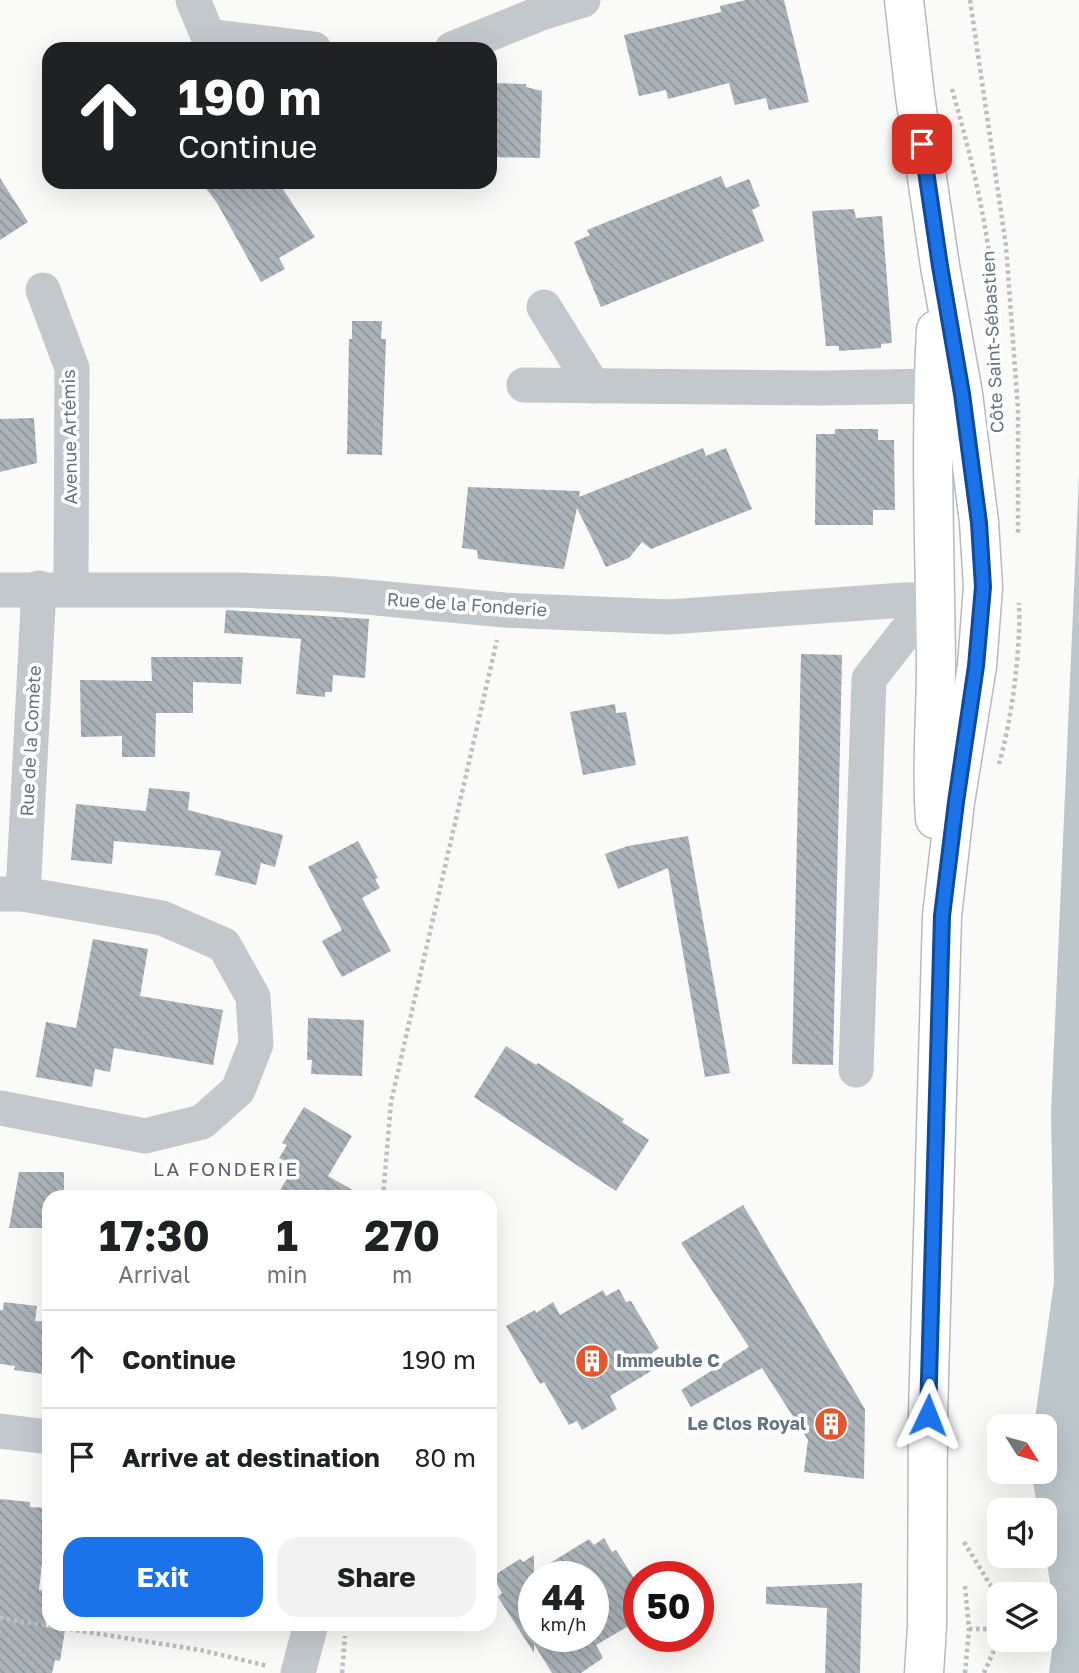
<!DOCTYPE html>
<html lang="en">
<head>
<meta charset="utf-8">
<style>
  body { margin:0; font-family:"Golos Text",sans-serif; background:#f2f2f2; color:#202124; height:100vh; display:flex; flex-direction:column; font-size:26px; white-space:nowrap }
  * { box-sizing:border-box; margin:0 }
  p { font-size:23px; color:#757577 }
  .icon { flex:none; width:38px; height:38px; fill:none; stroke:currentColor; stroke-width:2; stroke-linecap:round; stroke-linejoin:round }
  .map { position:relative; flex:1; overflow:hidden }
  .side { position:absolute; left:42px; top:1190px; width:455px; height:441px; display:flex; flex-direction:column; background:#fff; border-radius:21px; box-shadow:0 7px 28px #0002 }
  .side>* { flex:none }
  .guide { position:absolute; left:42px; top:42px; width:455px; height:147px; border-radius:21px; box-shadow:0 7px 28px #0002; background:#202124; color:#fff; overflow:hidden }
  .needle { width:46px; rotate:127deg }
  .buttons { position:absolute; left:987px; top:1414px; display:grid; gap:14px }
  .buttons a { display:grid; place-items:center; width:70px; height:70px; border-radius:14px; background:#fff; box-shadow:0 7px 28px #0002; font-size:35px }
  .speed { position:absolute; left:518px; top:1561px; display:flex; gap:14px; font-size:35px; font-weight:700; text-align:center }
  .speed>* { display:grid; place-content:center; width:91px; height:91px; border-radius:50%; background:#fff; box-shadow:0 7px 28px #0002; line-height:1 }
  .speed small { font-size:18px; font-weight:400 }
  .speed .limit { border:10px solid #d22; background:#fff; color:#111 }
  .pin { position:absolute; display:grid; place-items:center; width:60px; height:60px; color:#fff; margin:-30px; border-radius:14px; box-shadow:0 4px 10px #0006 }
  .me { position:absolute; width:77px; margin:-38px; rotate:2deg; stroke-linejoin:round; filter:drop-shadow(0 0 5px #0008) }
  .turn { display:flex; align-items:center; gap:24px; height:147px; padding:0 21px; font-size:32px }
  .turn .icon { width:91px; height:91px; stroke-width:2.5 }
  .turn b { display:block; font-size:49px; line-height:60px }
  .eta { display:flex; justify-content:space-evenly; align-items:center; height:119px; text-align:center }
  .eta b { font-size:42px; font-weight:700; line-height:49px }
  .primary-button { display:flex; gap:14px; margin-top:auto; padding:14px 21px }
  .primary-button a { flex:1; height:80px; border-radius:21px; background:#1a73e8; color:#fff; font-size:28px; font-weight:700; line-height:80px; text-align:center }
  .primary-button a+a { background:#f2f2f2; color:#202124 }
  ul { padding:0; list-style:none }
  li { display:flex; align-items:center; gap:21px; height:98px; padding:0 21px; border-top:2px solid #e0e0e0 }
  li div { flex:1 }
  li b { display:block; font-size:26px }
  li em { font-style:normal }
  .map>svg:first-child { display:block }
  .water { fill:#bbc7cb }
  .building { fill:url(#building-back-hatch); fill-rule:evenodd }
  .lines { fill:none; stroke-linecap:round; stroke-linejoin:round }
  .major-casing { stroke:#b5babe; stroke-width:41 }
  .path { stroke:#bbbfc2; stroke-width:4.5; stroke-dasharray:3.5 3.5; stroke-linecap:butt }
  .minor { stroke:#c3c8cc; stroke-width:35 }
  .major { stroke:#fff; stroke-width:38 }
  .route-casing { stroke:#114b97; stroke-width:18 }
  .route { stroke:#1a73e8; stroke-width:12 }
  .labels { text-anchor:middle; stroke-width:7; stroke-linejoin:round; paint-order:stroke }
  .street-label { font-size:18px; fill:#657683; stroke:#fff }
  .poi-label { font-size:18px; font-weight:bold; fill:#657683; stroke:#fff; text-anchor:start }
  .neighbourhood-label { font-size:19px; letter-spacing:2px; fill:#57646e; stroke:#fff }
</style>
</head>
<body>
<div class="map">
<svg width="1079" height="1673" viewBox="0 0 1079 1673">
  <defs>
    <pattern id="building-back-hatch" width="6" height="6" patternUnits="userSpaceOnUse" patternTransform="scale(1.75)"><rect width="6" height="6" fill="#aab3b9"/><path d="M-1 5l2 2M0 0l6 6M5-1l2 2" fill="none" stroke="#8e969c"/></pattern>
  </defs>
  <rect width="100%" height="100%" fill="#fafaf8"/>
  <path class="water" d="M1079,475V1673H1049L1056,1619L1045,1552V1510H1038L1031,1472H1045V1426H1034L1054,1282L1051,1113Z"/>
  <g class="building">
    <path d="M746,0H784L809,102L769,110L766,98L735,105L729,83L668,99L666,90L639,96L624,35L721,12L720,6Z"/>
    <path d="M490,83L526,84V87L542,91L540,158L490,157Z"/>
    <path d="M721,176L726,188L749,179L760,206L752,210L764,241L601,307L574,242L590,235L587,230Z"/>
    <path d="M0,178L28,222L0,240Z"/>
    <path d="M201,182H278L315,237L279,258L285,269L261,282L217,203Z"/>
    <path d="M854,209L856,218L882,216L892,343L881,344V348L839,351V346H826L812,211Z"/>
    <path d="M352,321H382L381,339H386L382,455L347,454L349,339H352Z"/>
    <path d="M34,418L37,463L0,472V419Z"/>
    <path d="M835,429H878V440H894L895,510H873V525H815L816,434H835Z"/>
    <path d="M703,448L706,456L726,448L752,509L651,549L642,542L629,558L606,567L577,508L564,569L478,559L477,550L462,548L468,487L580,491L579,497Z"/>
    <path d="M226,610L369,619L365,678L333,675L332,692H325V697L296,694L301,639L224,633Z"/>
    <path d="M801,654L842,655L833,1065L792,1064Z"/>
    <path d="M151,657H243L241,684L193,682V713H156L155,757H122V736L81,737L80,680L152,681Z"/>
    <path d="M615,704L616,713L626,712L636,765L583,775L570,712Z"/>
    <path d="M149,788L190,792L188,810L283,835L275,867L261,863L256,885L215,875L221,851L114,841L112,864L71,860L76,804L146,811Z"/>
    <path d="M688,836L730,1073L705,1077L668,868L618,889L605,854L628,846Z"/>
    <path d="M358,841L378,878L375,879L380,888L362,898L391,951L342,977L322,941L342,930L308,867Z"/>
    <path d="M93,939L148,949L140,996L223,1010L213,1065L114,1048L110,1072L95,1069L92,1087L36,1077L46,1022L76,1028Z"/>
    <path d="M308,1018L364,1020L362,1076L311,1074L312,1060H307Z"/>
    <path d="M506,1046L536,1065L538,1063L624,1119L622,1122L649,1140L616,1191L474,1097Z"/>
    <path d="M304,1107L352,1136L328,1176L365,1197H276L294,1167L279,1158L287,1145L282,1143Z"/>
    <path d="M19,1172H64V1197H49V1228H9Z"/>
    <path d="M743,1205L865,1409L864,1479L804,1472L808,1440L762,1368L691,1407L681,1390L749,1347L681,1243Z"/>
    <path d="M619,1289L626,1302L631,1301L659,1348L652,1353L661,1365L610,1396L617,1409L582,1430L577,1421L569,1425L544,1382L540,1384L506,1326L535,1310L536,1313L553,1302L560,1315L603,1290L606,1296Z"/>
    <path d="M4,1302L37,1306L35,1321L49,1322V1369H44L43,1374L14,1370L15,1366L0,1364V1310H3Z"/>
    <path d="M0,1499L30,1502V1507L48,1508L39,1590L49,1591L46,1627L65,1630L60,1661L55,1660L52,1673H0Z"/>
    <path d="M604,1538L612,1552L616,1550L639,1586V1620L596,1645L603,1658L581,1673H552L534,1644V1653L498,1597L502,1593L493,1576L520,1559L523,1562L534,1555V1573L589,1539L594,1545ZM534,1577H593V1640L591,1636H534Z"/>
    <path d="M862,1583L860,1673H825L827,1608L766,1604V1587Z"/>
  </g>
  <g class="lines">
    <g class="major-casing">
      <g id="major">
        <path d="M904,0L915,96L940,266L963,394L979,522L983,587L977,666L955,802L942,916L928,1415L927,1627L924,1673"/>
        <path d="M935,819C931,768 936,717 936,665C935,553 930,442 936,330"/>
      </g>
    </g>
    <g class="path">
      <path d="M970,0L1006,246L1018,409V535"/>
      <path d="M952,89C968,145 982,201 990,259C995,293 994,328 995,362"/>
      <path d="M999,764C1012,719 1021,649 1019,603"/>
      <path d="M383,1197L391,1102L497,640"/>
      <path d="M964,1542L999,1599"/>
      <path d="M965,1586L969,1629L965,1673"/>
      <path d="M0,1618L200,1650L268,1666"/>
      <path d="M969,1629H999"/>
      <path d="M342,1673L345,1636"/>
      <path d="M984,1673L999,1639"/>
    </g>
    <g class="minor">
      <path d="M193,0L208,36L314,49"/>
      <path d="M452,49L541,13L583,0"/>
      <path d="M43,290L72,368L71,589"/>
      <path d="M544,307L593,386"/>
      <path d="M524,385L824,388L933,386"/>
      <path d="M0,590H239L334,594L504,610L670,617L904,600H933"/>
      <path d="M0,894H23L162,918L224,945L253,997L256,1044L238,1090L202,1122L145,1136L0,1108"/>
      <path d="M23,894L39,588"/>
      <path d="M856,1070L869,679L912,624L933,600"/>
      <path d="M0,1431L49,1437"/>
      <path d="M298,1673L311,1624"/>
    </g>
    <use href="#major" class="major"/>
  </g>
  <g class="lines">
    <g class="route-casing">
      <path id="route" d="M922,144L940,266L962,394L979,523L983,587L976,666L956,802L942,916L928,1415"/>
    </g>
    <use href="#route" class="route"/>
  </g>
  <defs>
    <g id="building-disc" transform="scale(1.75)"><circle r="9.5" fill="#e4572e" stroke="#fff"/><path d="M-4-6H4V6H1V3H-1V6H-4ZM-2.5-4.3h1.7v1.8h-1.7ZM.8-4.3h1.7v1.8H.8ZM-2.5-1h1.7V.8h-1.7ZM.8-1h1.7V.8H.8Z" fill="#fff"/></g>
  </defs>
  <g fill-rule="evenodd">
    <use href="#building-disc" x="592" y="1361"/>
    <use href="#building-disc" x="831" y="1424"/>
  </g>
  <g class="labels">
    <g class="street-label">
      <text transform="translate(993 342) rotate(-93)" y="6">Côte Saint-Sébastien</text>
      <text transform="translate(70 437) rotate(-91)" y="6">Avenue Artémis</text>
      <text transform="translate(467 605) rotate(4)" y="6">Rue de la Fonderie</text>
      <text transform="translate(31 741) rotate(-87)" y="6">Rue de la Comète</text>
    </g>
    <g class="poi-label">
      <text x="616" y="1367">Immeuble C</text>
      <text x="806" y="1430" text-anchor="end">Le Clos Royal</text>
    </g>
    <g class="neighbourhood-label">
      <text x="226" y="1176">LA FONDERIE</text>
    </g>
  </g>
</svg>
<div class="buttons">
<a><svg class="needle" viewBox="-14 -14 28 28"><path d="M0-13l5 13h-10z" fill="#e53935"/><path d="M0 13l5-13h-10z" fill="#757577"/></svg></a>
<a><svg class="icon" aria-label="sound" viewBox="0 0 24 24"><path d="M4 9h4l5-4v14l-5-4H4zM17 9q2 3 0 6"/></svg></a>
<a><svg class="icon" aria-label="layers" viewBox="0 0 24 24"><path d="M12 4l9 5-9 5-9-5zM3 14l9 5 9-5"/></svg></a>
</div>
<div class="speed"><div>44<small>km/h</small></div><div class="limit">50</div></div>
<div class="pin" style="left:922px;top:144px;background:#d93025"><svg class="icon" aria-label="arrive" viewBox="0 0 24 24"><path d="M6 21V4h12l-3 4 3 4H6"/></svg></div>
<svg class="me" style="left:928px;top:1415px" viewBox="-20 -20 40 40"><path d="M0-17L14 15 0 8-14 15z" fill="#1a73e8" stroke="#fff" stroke-width="4"/></svg>
<div class="guide">
<div class="turn"><svg class="icon" aria-label="ahead" viewBox="0 0 24 24"><path d="M12 20V5M6 11l6-6 6 6"/></svg><div><b>190 m</b>Continue</div></div>
</div>
<section class="side">
<div class="eta">
<div><b>17:30</b><p>Arrival</p></div>
<div><b>1</b><p>min</p></div>
<div><b>270</b><p>m</p></div>
</div>
<ul>
<li><svg class="icon" aria-label="ahead" viewBox="0 0 24 24"><path d="M12 20V5M6 11l6-6 6 6"/></svg><div><b>Continue</b></div><em>190 m</em></li>
<li><svg class="icon" aria-label="arrive" viewBox="0 0 24 24"><path d="M6 21V4h12l-3 4 3 4H6"/></svg><div><b>Arrive at destination</b></div><em>80 m</em></li>
</ul>
<div class="primary-button"><a>Exit</a><a>Share</a></div>
</section>
</div>
</body>
</html>
